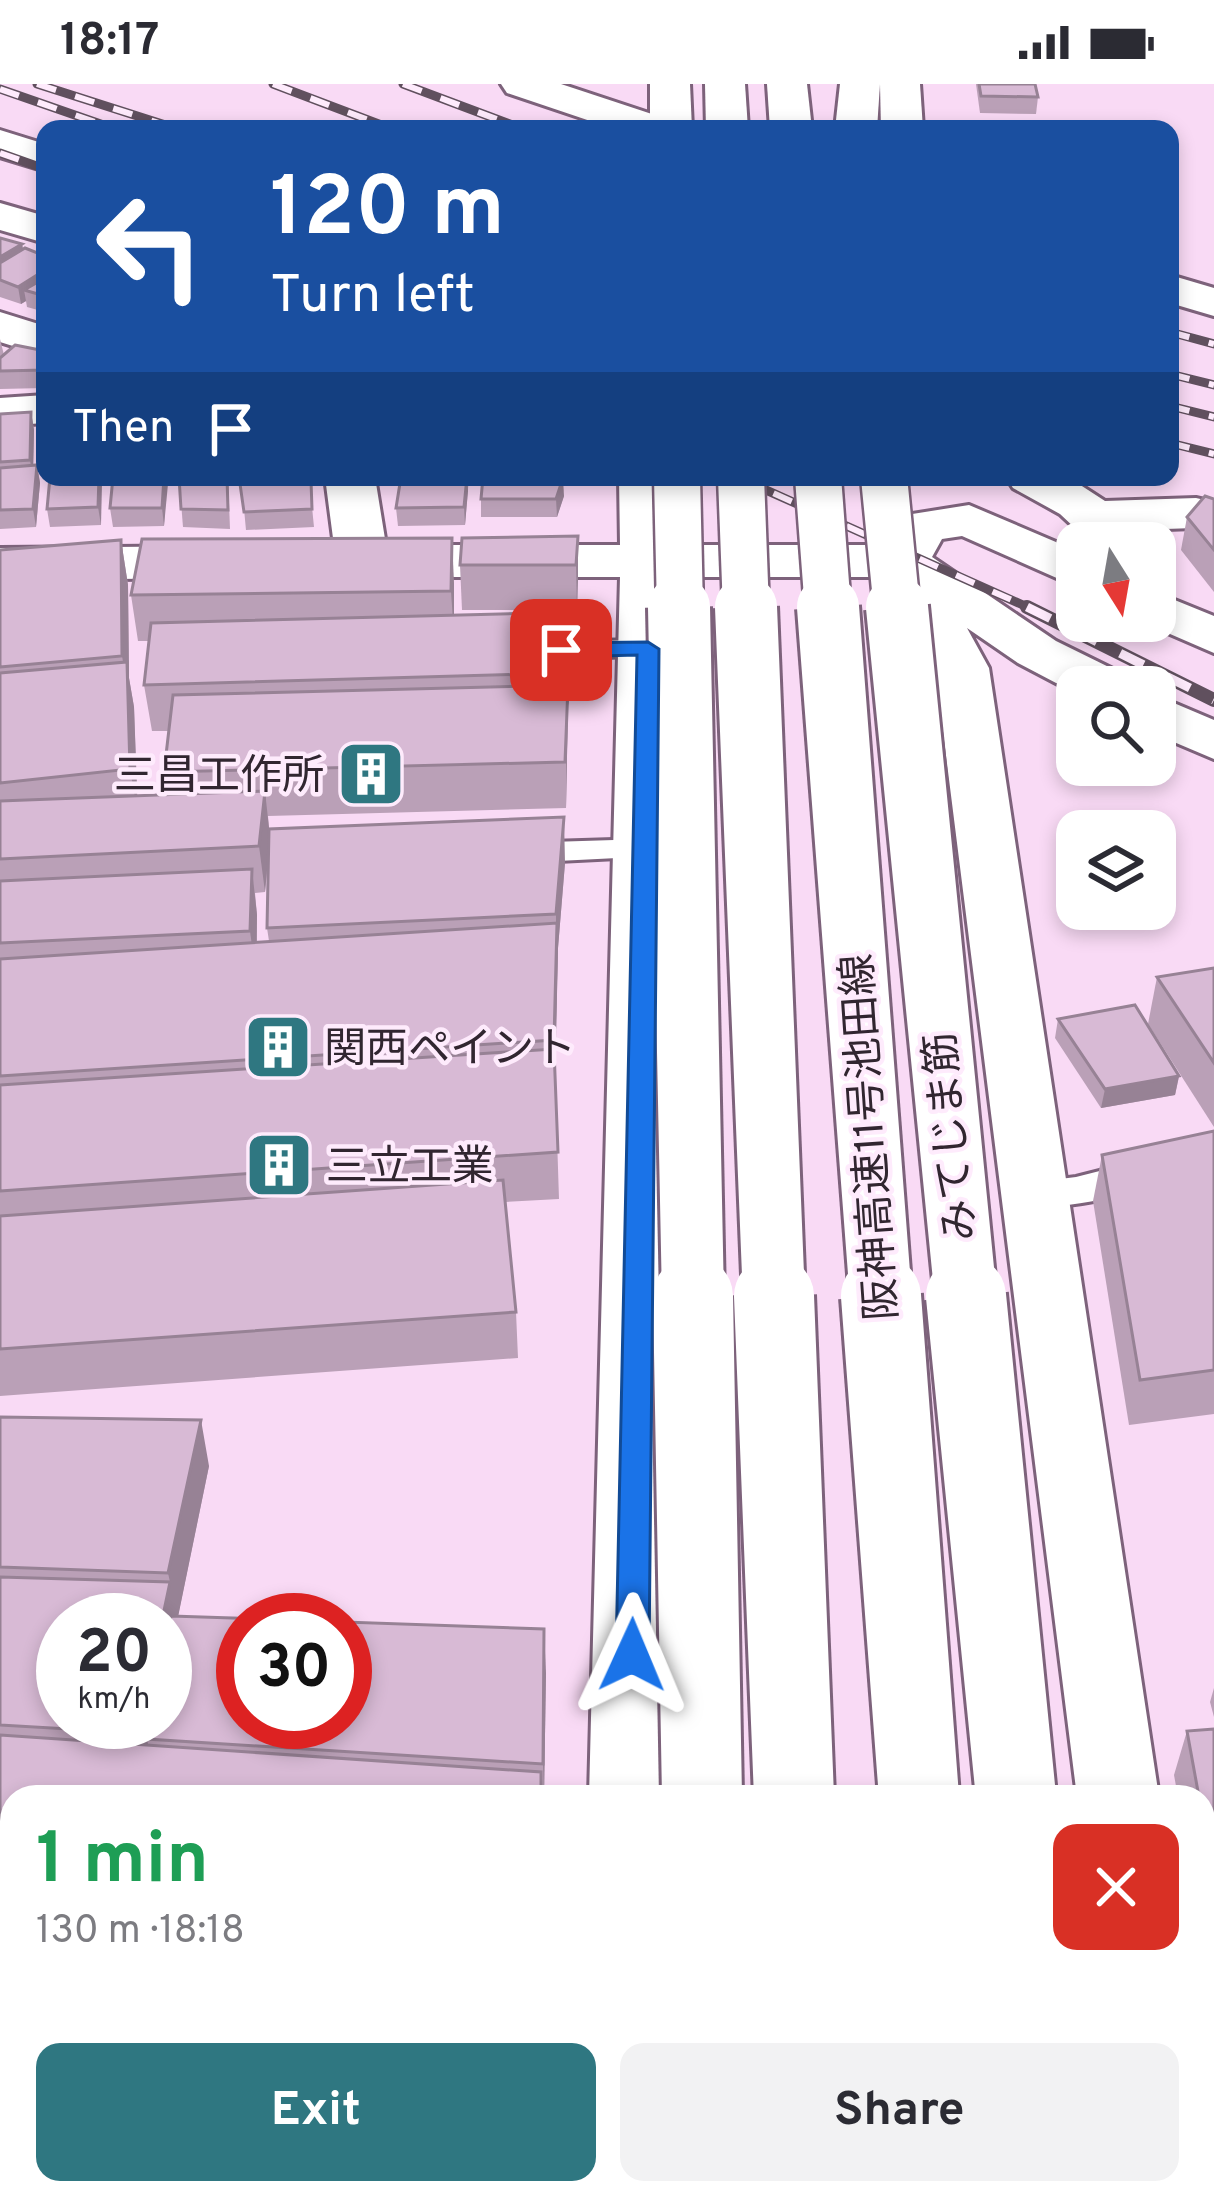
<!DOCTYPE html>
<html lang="en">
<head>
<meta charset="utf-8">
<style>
  body { margin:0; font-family:Overpass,"Noto Sans JP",sans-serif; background:#f2f2f3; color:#2b2b33; height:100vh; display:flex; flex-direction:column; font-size:45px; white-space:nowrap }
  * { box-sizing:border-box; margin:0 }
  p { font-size:39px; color:#7c7c81 }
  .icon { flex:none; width:66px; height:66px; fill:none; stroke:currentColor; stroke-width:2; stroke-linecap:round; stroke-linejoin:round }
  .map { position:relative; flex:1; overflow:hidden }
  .details { position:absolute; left:0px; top:1701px; width:1215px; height:420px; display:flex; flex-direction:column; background:#fff; border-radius:36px 36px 0 0; box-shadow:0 6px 18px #0003 }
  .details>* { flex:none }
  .banner { position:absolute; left:36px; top:36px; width:1143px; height:366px; border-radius:24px; box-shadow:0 6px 18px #0003; background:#1a4fa0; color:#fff; overflow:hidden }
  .needle { width:78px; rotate:169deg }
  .buttons { position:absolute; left:1056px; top:438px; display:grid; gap:24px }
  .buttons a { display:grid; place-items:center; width:120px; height:120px; border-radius:24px; background:#fff; box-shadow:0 6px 18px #0003; font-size:60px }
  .speed { position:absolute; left:36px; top:1509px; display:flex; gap:24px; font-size:60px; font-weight:700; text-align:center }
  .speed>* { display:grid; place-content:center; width:156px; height:156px; border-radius:50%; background:#fff; box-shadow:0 6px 18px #0003; line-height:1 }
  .speed small { font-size:30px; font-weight:400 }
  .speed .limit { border:18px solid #d22; background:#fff; color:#111 }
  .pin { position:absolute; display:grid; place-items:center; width:102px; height:102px; color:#fff; margin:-51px; border-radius:24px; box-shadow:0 6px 18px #0006 }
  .me { position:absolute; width:132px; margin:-66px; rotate:1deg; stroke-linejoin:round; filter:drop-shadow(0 0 9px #0008) }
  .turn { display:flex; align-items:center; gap:42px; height:252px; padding:0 36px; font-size:54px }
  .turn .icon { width:156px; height:156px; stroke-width:2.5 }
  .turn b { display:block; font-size:84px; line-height:102px }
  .then { display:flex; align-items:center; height:114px; padding:0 36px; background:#0003; gap:24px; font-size:45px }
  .round { display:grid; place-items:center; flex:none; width:126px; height:126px; border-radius:24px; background:#f2f2f3 }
  .overview { display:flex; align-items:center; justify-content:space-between; height:204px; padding:0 36px }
  h1 { font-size:72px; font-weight:700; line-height:90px; color:#1e9e55 }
  .primary-button { display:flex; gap:24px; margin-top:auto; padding:24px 36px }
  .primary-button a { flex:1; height:138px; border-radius:24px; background:#2f7781; color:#fff; font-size:48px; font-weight:700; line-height:138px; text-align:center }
  .primary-button a+a { background:#f2f2f3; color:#2b2b33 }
  .status { display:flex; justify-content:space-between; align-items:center; height:84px; padding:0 60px; background:#fff; direction:ltr }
  .status svg { height:33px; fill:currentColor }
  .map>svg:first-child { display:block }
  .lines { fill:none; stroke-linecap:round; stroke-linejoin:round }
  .lane-casing { stroke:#7d627b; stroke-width:6 }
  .street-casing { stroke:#7d627b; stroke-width:6 }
  .primary-casing { stroke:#7d627b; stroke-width:6 }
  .highway-casing { stroke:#7d627b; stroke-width:6 }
  .lane { fill:#fff; fill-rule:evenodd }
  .street { fill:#fff; fill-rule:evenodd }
  .primary { fill:#fff; fill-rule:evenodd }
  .highway { fill:#fff; fill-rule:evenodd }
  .rail-far1-casing { stroke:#60505e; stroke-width:9 }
  .rail-casing { stroke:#60505e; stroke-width:14 }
  .rail-far1 { stroke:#feebfc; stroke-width:6; stroke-dasharray:20; stroke-linecap:butt }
  .rail { stroke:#feebfc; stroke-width:9; stroke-dasharray:26; stroke-linecap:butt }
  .primary-bridge-far2-casing { stroke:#7d627b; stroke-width:51; stroke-linecap:butt }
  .primary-bridge-far1-casing { stroke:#7d627b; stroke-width:68; stroke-linecap:butt }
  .primary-bridge-casing { stroke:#7d627b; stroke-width:86; stroke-linecap:butt }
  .highway-bridge-far2-casing { stroke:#7d627b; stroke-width:51; stroke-linecap:butt }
  .highway-bridge-far1-casing { stroke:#7d627b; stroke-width:68; stroke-linecap:butt }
  .highway-bridge-casing { stroke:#7d627b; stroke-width:86; stroke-linecap:butt }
  .primary-bridge-far2 { stroke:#fff; stroke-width:46 }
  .primary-bridge-far1 { stroke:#fff; stroke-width:62 }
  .primary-bridge { stroke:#fff; stroke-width:80 }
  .highway-bridge-far2 { stroke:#fff; stroke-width:46 }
  .highway-bridge-far1 { stroke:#fff; stroke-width:62 }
  .highway-bridge { stroke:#fff; stroke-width:80 }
  .wall { fill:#baa0b7; fill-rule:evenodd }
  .shaded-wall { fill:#978295 }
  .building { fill:#d8bad5; stroke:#978295; stroke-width:3 }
  .route { fill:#1a73e8; stroke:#114b97; stroke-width:3 }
  .labels { text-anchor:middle; stroke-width:9; stroke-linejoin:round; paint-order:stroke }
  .poi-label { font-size:42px; fill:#312630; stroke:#feebfc; text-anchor:start }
  .street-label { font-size:42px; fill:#312630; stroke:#feebfc }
</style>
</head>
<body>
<div class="status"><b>18:17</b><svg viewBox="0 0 49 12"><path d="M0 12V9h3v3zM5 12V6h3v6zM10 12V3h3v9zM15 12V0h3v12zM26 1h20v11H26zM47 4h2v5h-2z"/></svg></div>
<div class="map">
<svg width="1214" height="2121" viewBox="0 0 1214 2121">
  <rect width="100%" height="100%" fill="#f9daf5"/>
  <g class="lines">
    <g class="lane-casing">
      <g id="lane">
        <path d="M648,556L658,559L663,565L658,571L526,576L511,567L526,558Z"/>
        <path d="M646,755L662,765L657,772L518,779L502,769L518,759Z"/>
        <path d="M1214,1058V1084C1162,1097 1071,1134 1020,1118L1015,1109L1020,1100L1076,1093Z"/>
      </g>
    </g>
    <g class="street-casing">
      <g id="street">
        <path d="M501,0H561L670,36L676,45H614L507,9Z"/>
        <path d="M880,0H920L923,45H881Z"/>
        <path d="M0,46L45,60V87L0,73Z"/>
        <path d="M0,119L45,132V159L0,146Z"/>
        <path d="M1170,191L1214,204V232L1170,219Z"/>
        <path d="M0,228L45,242V272L0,258Z"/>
        <path d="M45,311V339L0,342V314Z"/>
        <path d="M325,393H375L386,461H620L619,393H669L671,461H887L906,431L969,421L1077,467V503L962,452L942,455L932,473L1056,557L1125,591L1133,603H1077V610L1018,579L967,544L989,584L1159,1713H1077L935,584L886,493H672L671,1713H589L620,493H362L344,488L336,477Z"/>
        <path d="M1006,393H1068L1105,417L1196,414L1214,418V449L1194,444L1137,446L1147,459H1091L1060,430L1013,404Z"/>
        <path d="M226,462L244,467L252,478L244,489L226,494L0,496V464Z"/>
        <path d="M1155,508L1214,532V569L1140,537H1155Z"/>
        <path d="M1155,611L1214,636V675L1155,650Z"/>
        <path d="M1203,2093L1211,2121H1119L1118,2109H1203Z"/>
        <rect x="577" y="2109" width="92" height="12"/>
      </g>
    </g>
    <g class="primary-casing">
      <g id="primary">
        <path d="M650,0H690L692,45H650Z"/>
        <rect x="663" y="2109" width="92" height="12"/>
        <path d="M1011,2109H1103L1104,2121H1012Z"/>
      </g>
    </g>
    <g class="highway-casing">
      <g id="highway">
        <path d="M705,0H745L748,45H706Z"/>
        <path d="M767,0H807L812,45H770Z"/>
        <path d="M840,0H880L877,45H835Z"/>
        <path d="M764,2109H856L857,2121H765Z"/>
        <path d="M903,2109H995L996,2121H904Z"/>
      </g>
    </g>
    <use href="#lane" class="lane"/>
    <use href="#street" class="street"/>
    <use href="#primary" class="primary"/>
    <use href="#highway" class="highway"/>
    <g class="rail-far1-casing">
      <g id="rail-far1">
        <path d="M37,0L178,45"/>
        <path d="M273,0L392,45"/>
        <path d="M403,0L523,45"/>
        <path d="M0,5L115,45"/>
        <path d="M0,69L45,85"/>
        <path d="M1170,248L1214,260"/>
        <path d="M1170,290L1214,301"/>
        <path d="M1170,322L1214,333"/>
        <path d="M1170,359L1214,370"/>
        <path d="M737,393L1034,526"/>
      </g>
    </g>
    <g class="rail-casing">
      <path id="rail" d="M1027,523L1214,616"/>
    </g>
    <use href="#rail-far1" class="rail-far1"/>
    <use href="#rail" class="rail"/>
    <g class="primary-bridge-far2-casing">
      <g id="primary-bridge-far2">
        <path d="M677,393L680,526"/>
        <path d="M884,393L897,526"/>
      </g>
    </g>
    <g class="primary-bridge-far1-casing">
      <g id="primary-bridge-far1">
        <path d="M679,523L693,1215"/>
        <path d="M897,523L966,1215"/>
      </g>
    </g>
    <g class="primary-bridge-casing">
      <g id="primary-bridge">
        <path d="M693,1212L702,1713"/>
        <path d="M966,1212L1016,1713"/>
      </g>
    </g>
    <g class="highway-bridge-far2-casing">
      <g id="highway-bridge-far2">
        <path d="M741,393L746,526"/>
        <path d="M818,393L828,526"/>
      </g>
    </g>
    <g class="highway-bridge-far1-casing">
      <g id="highway-bridge-far1">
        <path d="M746,523L774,1215"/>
        <path d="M828,523L881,1215"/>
      </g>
    </g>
    <g class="highway-bridge-casing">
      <g id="highway-bridge">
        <path d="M774,1212L794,1713"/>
        <path d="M881,1212L919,1713"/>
      </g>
    </g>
    <use href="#primary-bridge-far2" class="primary-bridge-far2"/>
    <use href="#primary-bridge-far1" class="primary-bridge-far1"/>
    <use href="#primary-bridge" class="primary-bridge"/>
    <use href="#highway-bridge-far2" class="highway-bridge-far2"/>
    <use href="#highway-bridge-far1" class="highway-bridge-far1"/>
    <use href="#highway-bridge" class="highway-bridge"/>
  </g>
  <g class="wall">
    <path d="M976,0H1035L1038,13L1036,30L980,29Z"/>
    <path d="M0,154L22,160L23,165L45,172V228L27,223L26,217L21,220L0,213Z"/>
    <path d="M0,255L4,271L45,267V304L0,305Z"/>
    <path d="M31,328L34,346L33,382L37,381L40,399L36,443L0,445V330Z"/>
    <path d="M46,393H101V441L50,443L47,425L50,394Z"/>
    <path d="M112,393H167L164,442L113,443L110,424L113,394Z"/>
    <path d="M179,393H228L230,445L183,443Z"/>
    <path d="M241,393H309L314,443L246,446Z"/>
    <path d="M469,393L465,441L398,442L396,424Z"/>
    <path d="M564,412L557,433H481V415Z"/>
    <path d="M1214,415V508L1181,466L1187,433Z"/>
    <path d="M578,452L577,526H462L460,481Z"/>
    <path d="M452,454L454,531L574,528V574L568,621L566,724L268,732L269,745L565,779L558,864L555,992L559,1115L505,1118L516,1228L518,1274L0,1312V466L121,456L128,501L129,594L134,623L137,712L167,710L164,688L169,647H152L144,601L149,557H138L131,511ZM269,770L267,844L269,857L257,858V831L255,809L265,808Z"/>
    <path d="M1214,884V1043L1148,940L1157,893Z"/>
    <path d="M1058,935L1179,992L1175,1011L1101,1024L1055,954Z"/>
    <path d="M1214,1047V1330L1129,1341L1093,1117L1102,1071Z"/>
    <path d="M0,1333L209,1382L178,1532L546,1589L544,1713H12L533,2109V2121H0Z"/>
    <path d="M1214,1604V1633L1210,1618Z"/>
    <path d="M1214,1645V1907L1203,1847V1713H1178L1174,1691L1187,1647Z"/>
  </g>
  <g class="shaded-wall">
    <path d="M22,160L25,177L0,192V173Z"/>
    <path d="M45,186V205L24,206L26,217L21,220L18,203Z"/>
    <path d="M31,328L34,346L33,394L30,376Z"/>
    <path d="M37,381L40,399L36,443L33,425Z"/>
    <path d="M99,393H101L102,400L101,441L98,423Z"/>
    <path d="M164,393H167L168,400L164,442L162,424Z"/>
    <path d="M467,393L468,407L465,441L464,423Z"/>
    <path d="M563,394L564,412L557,433L556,415Z"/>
    <path d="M578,452V497L577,526L576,481Z"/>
    <path d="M452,454L454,499V553L451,507Z"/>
    <path d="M121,456L128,501L129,594L134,623L138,731L130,685L128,605L122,572Z"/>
    <path d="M574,528V574L568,621L566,724V589Z"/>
    <path d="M265,707L270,753L265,808L259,762Z"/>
    <path d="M564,733L565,779L558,864L555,1003L556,830Z"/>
    <path d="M252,785L257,831L256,893L250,847Z"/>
    <path d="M1179,992L1175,1011L1101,1024L1105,1005Z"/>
    <path d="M201,1336L209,1382L178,1533L165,1610V1536H162L170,1498L168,1489Z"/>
    <path d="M544,1545L546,1589L544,1713L543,1680Z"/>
    <path d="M139,1638H159L147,1655L151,1674L147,1693L137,1649Z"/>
  </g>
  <g class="building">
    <path d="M979,0H1035L1038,13L981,12Z"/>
    <path d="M1004,40L1109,42L1110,45H1005Z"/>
    <path d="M0,154L22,160L0,173Z"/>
    <path d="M25,164L45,172V186L18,203L0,196V179Z"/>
    <path d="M45,194V212L24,206Z"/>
    <path d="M15,261L45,267V286L0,287V274Z"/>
    <rect x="43" y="327" width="2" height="49"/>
    <path d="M31,328L30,376L0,378V330Z"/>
    <path d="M37,381L33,425L0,426V384Z"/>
    <path d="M50,393H99L98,423L47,425Z"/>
    <path d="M113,393H164L162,424H110Z"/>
    <path d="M179,393H227L228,426L181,425Z"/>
    <path d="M401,393H467L464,423L396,424Z"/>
    <path d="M483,393H541L563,394L556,415H481Z"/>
    <path d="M311,397L312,425L244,428L240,400Z"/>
    <path d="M1205,412L1214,415V466L1187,433Z"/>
    <path d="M578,452L576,481H460L462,454Z"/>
    <path d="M452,454L451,507L131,511L142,455Z"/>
    <path d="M121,456L122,572L0,583V466Z"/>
    <path d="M574,528L566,589L144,601L151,539Z"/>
    <path d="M127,578L130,685L0,699V589Z"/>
    <path d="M568,601L565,678L164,688L173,611Z"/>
    <path d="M265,707L259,762L0,775V717Z"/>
    <path d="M564,733L556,830L267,844L269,745Z"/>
    <path d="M252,785L250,847L0,859V797Z"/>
    <path d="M557,839L554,956L0,992V875Z"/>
    <path d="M1214,884V979L1157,893Z"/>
    <path d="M1135,921L1179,992L1105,1005L1058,935Z"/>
    <path d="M554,965L558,1068L0,1107V1001Z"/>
    <path d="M1214,1047V1286L1140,1296L1102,1071Z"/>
    <path d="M503,1096L516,1228L0,1265V1132Z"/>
    <path d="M0,1333L201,1336L168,1489L0,1483Z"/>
    <path d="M0,1493L170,1498L162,1536H63V1638H139L137,1649L0,1641Z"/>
    <path d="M171,1532L299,1536H243V1638H345V1538L544,1545L543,1680L147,1655L150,1638H165V1562Z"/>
    <path d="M1214,1645V1789L1203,1732V1713H1199L1187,1647Z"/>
    <path d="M0,1651L541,1688V1713H12V2109H530V2121H0Z"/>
  </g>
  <path class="route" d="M648,558L659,565L649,1571L644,1581L632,1585L621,1581L616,1571L637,571L561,573L550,566L561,559Z"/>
  <defs>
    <g id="building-square" transform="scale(3.45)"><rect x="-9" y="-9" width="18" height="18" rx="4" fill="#2f7781" stroke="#feebfc"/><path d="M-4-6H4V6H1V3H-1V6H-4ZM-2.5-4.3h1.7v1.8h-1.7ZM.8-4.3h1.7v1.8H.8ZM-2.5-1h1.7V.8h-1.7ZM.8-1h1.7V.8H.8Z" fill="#fff"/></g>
  </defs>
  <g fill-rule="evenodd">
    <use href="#building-square" x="371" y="690"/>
    <use href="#building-square" x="278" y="963"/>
    <use href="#building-square" x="279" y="1081"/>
  </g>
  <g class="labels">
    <g class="poi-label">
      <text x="324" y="705" text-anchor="end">三昌工作所</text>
      <text x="324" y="978">関西ペイント</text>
      <text x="326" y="1096">三立工業</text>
    </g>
    <g class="street-label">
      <text transform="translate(868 1053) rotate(-94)" y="15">阪神高速11号池田線</text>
      <text transform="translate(949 1053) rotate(-96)" y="15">みてじま筋</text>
    </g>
  </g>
</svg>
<div class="buttons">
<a><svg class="needle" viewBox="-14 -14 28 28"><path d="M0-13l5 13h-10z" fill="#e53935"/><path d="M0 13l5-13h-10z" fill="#7c7c81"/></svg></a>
<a><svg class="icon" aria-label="search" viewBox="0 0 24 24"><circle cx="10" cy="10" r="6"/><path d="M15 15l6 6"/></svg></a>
<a><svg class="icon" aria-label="layers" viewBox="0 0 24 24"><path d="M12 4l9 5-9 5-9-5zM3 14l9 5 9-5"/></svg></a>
</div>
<div class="speed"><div>20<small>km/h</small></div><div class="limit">30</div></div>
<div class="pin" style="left:561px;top:566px;background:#d93025"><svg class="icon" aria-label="arrive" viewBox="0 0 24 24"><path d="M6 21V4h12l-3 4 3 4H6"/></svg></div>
<svg class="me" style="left:632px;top:1571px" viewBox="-20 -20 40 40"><path d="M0-17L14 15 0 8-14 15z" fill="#1a73e8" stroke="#fff" stroke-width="4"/></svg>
<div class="banner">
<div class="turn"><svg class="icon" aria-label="left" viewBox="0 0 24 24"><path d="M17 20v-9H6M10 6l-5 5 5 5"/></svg><div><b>120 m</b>Turn left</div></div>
<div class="then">Then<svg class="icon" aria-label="arrive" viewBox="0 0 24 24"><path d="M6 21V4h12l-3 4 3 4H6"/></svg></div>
</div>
<section class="details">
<div class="overview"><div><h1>1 min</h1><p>130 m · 18:18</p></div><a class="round" style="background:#d93025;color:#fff"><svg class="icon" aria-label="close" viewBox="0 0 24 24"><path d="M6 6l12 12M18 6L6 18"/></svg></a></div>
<div class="primary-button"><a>Exit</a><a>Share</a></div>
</section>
</div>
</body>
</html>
